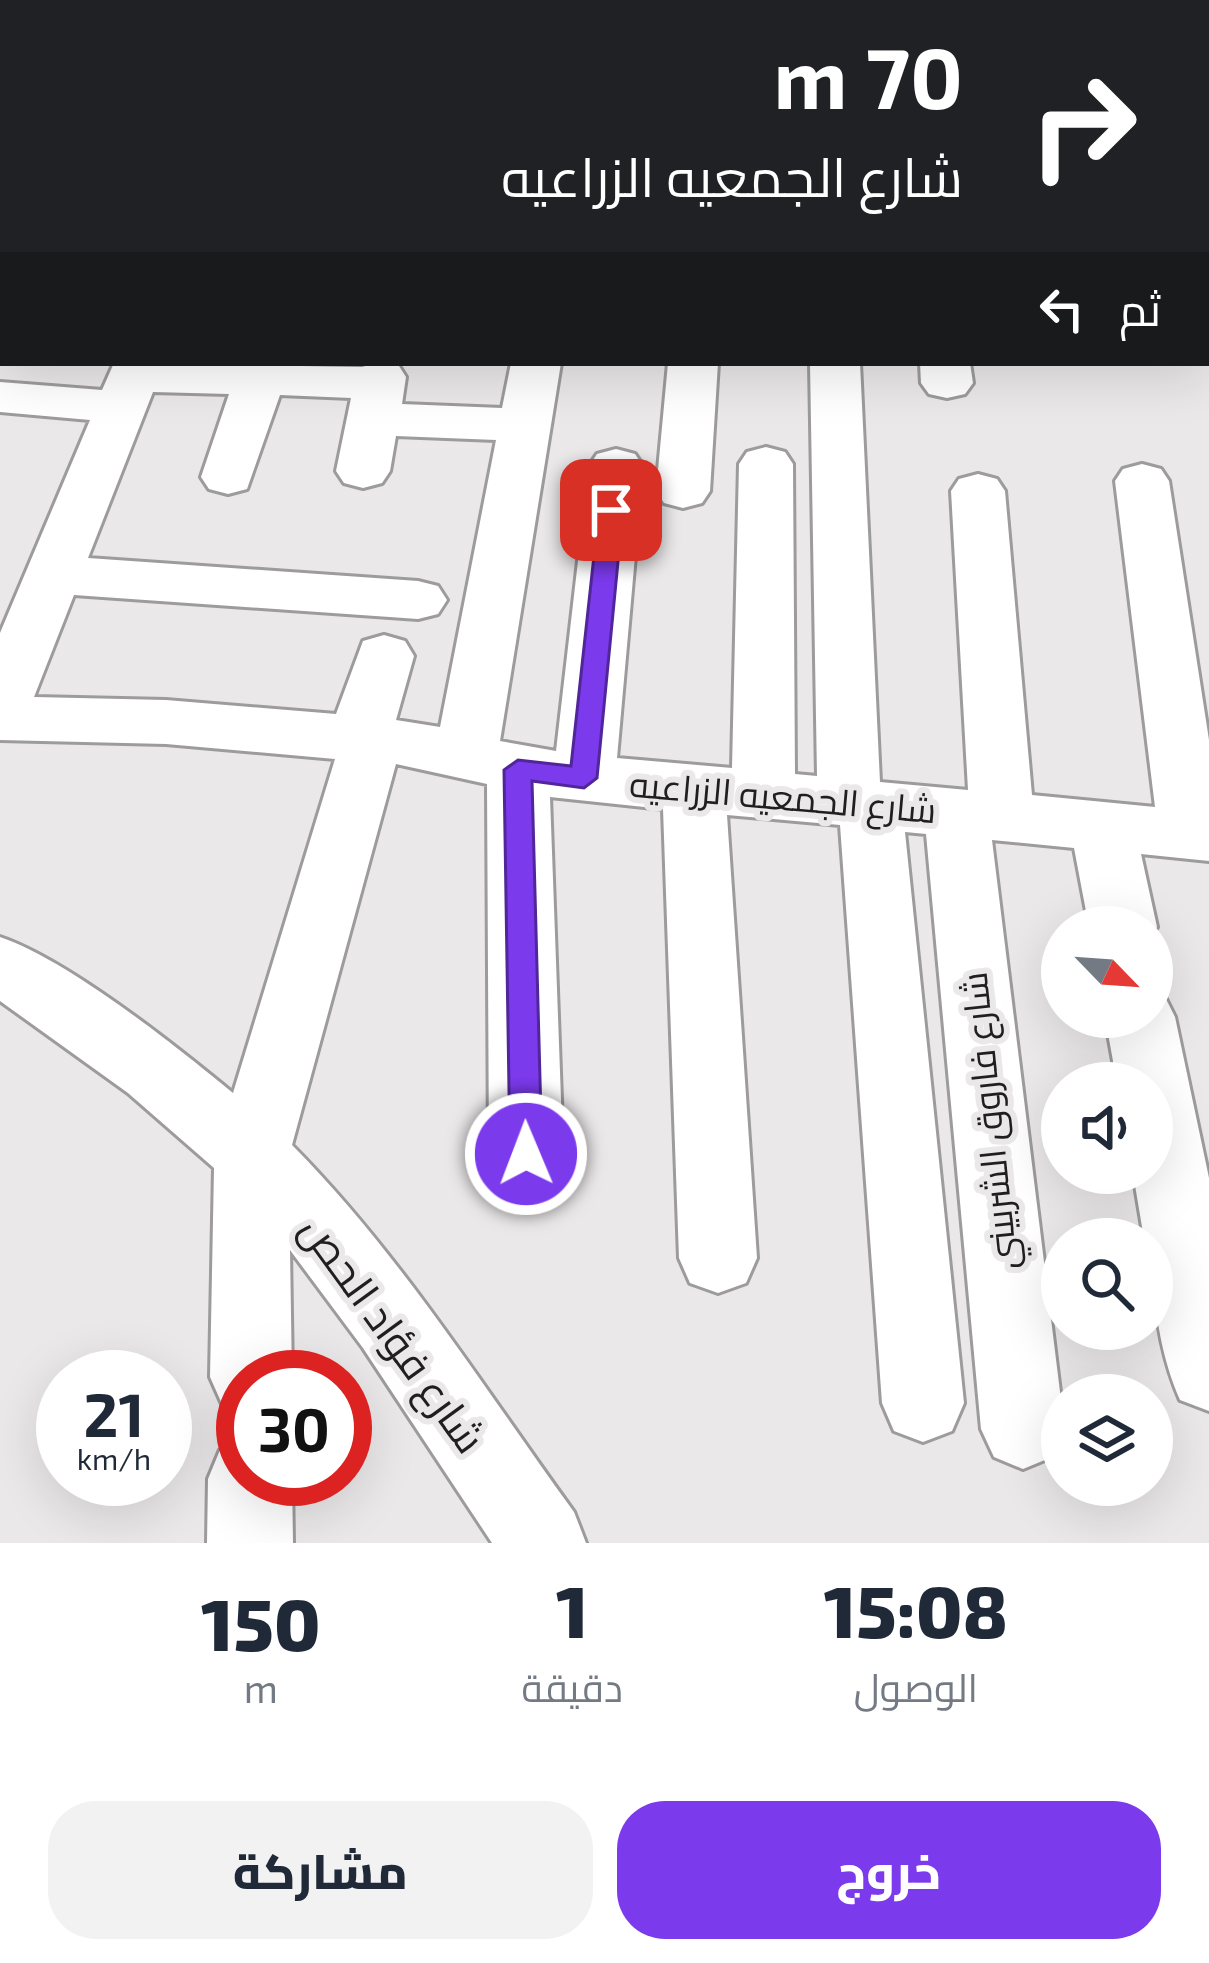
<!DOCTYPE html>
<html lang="ar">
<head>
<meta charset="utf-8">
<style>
  body { margin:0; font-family:"Exo 2",Cairo,sans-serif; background:#f2f2f3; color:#1f2937; direction:rtl; height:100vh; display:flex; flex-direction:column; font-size:45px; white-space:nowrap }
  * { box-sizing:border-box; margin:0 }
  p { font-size:39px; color:#747a83 }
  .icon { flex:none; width:66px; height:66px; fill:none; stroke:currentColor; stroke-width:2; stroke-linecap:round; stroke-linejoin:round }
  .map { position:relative; height:1543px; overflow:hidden; direction:ltr }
  .panel { display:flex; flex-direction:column; background:#fff; flex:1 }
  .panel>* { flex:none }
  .hud { position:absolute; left:0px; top:0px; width:1209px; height:366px; box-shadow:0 12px 48px #0002; direction:rtl; background:#202124; color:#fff; overflow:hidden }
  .needle { width:78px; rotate:115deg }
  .controls { position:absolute; left:1041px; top:906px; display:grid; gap:24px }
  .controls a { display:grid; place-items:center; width:132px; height:132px; border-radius:50%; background:#fff; box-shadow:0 12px 48px #0002; font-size:60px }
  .speed { position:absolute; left:36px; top:1350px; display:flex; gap:24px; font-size:60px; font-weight:700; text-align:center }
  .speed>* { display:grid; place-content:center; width:156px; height:156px; border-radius:50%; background:#fff; box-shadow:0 12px 48px #0002; line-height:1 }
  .speed small { font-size:30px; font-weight:400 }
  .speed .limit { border:18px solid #d22; background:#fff; color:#111 }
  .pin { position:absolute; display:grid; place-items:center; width:102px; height:102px; color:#fff; margin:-51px; border-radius:24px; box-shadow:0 6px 18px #0006 }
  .me { position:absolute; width:132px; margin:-66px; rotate:359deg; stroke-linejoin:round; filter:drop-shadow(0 0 9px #0008) }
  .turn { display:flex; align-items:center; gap:42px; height:252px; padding:0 48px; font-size:54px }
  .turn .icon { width:156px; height:156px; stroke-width:2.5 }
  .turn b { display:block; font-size:84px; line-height:102px }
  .then { display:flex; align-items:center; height:114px; padding:0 48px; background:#0003; gap:24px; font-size:45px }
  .eta { display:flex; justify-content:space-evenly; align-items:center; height:204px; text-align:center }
  .eta b { font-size:72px; font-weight:800; line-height:84px }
  .action { display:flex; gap:24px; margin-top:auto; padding:24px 48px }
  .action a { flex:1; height:138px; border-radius:48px; background:#7c3aed; color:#fff; font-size:48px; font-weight:800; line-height:138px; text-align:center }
  .action a+a { background:#f2f2f3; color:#1f2937 }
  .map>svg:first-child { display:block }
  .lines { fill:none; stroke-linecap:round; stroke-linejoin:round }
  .minor-casing { stroke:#9d9b9c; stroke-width:6 }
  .minor { fill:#fff; fill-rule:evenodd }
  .route { fill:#7c3aed; stroke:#51269a; stroke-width:3 }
  .labels { text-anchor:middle; stroke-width:12; stroke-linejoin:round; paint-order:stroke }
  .street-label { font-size:36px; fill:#201f20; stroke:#ebe8ea }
  .near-street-label { font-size:42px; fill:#201f20; stroke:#ebe8ea }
</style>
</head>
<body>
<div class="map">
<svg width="1209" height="1543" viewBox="0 0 1209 1543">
  <rect width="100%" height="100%" fill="#ebe8ea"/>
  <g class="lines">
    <g class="minor-casing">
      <g id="minor">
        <path d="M119,0H159L118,3Z"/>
        <path d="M189,0H229L188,3Z"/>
        <path d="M244,0H284L243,3Z"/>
        <rect x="360" y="0" width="40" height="3"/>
        <rect x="496" y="0" width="40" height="3"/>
        <rect x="668" y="0" width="40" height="3"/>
        <path d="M761,0H801L802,3H762Z"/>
        <path d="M882,0H922L923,3H883Z"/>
        <path d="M1013,0H1053L1054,3H1014Z"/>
        <path d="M1127,0H1167L1168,3H1128Z"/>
        <rect x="0" y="36" width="3" height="24"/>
        <rect x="0" y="90" width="3" height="26"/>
        <rect x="1206" y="117" width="3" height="26"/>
        <path d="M3,322V356L0,357V323Z"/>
        <path d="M114,363L362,367L376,363L399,366L406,377L402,404L502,408L511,363H561L500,741L556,751L589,466L597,454L616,449L635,454L643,466L617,758L732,768L739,464L747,452L766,447L785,452L793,464L795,774L817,776L810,363H860L880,782L968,790L951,491L959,479L978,474L997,479L1005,491L1032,795L1155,807L1115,481L1123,469L1142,464L1161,469L1169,481L1209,740V861L1141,854L1157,927L1152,936V927H1089L1074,848L992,840L1062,1408V1435L1052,1457L1023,1469L994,1457L981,1429L926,834L905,832L964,1403L952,1431L923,1442L894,1431L882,1403L840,825L727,815L757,1258L746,1283L718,1293L690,1283L679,1258L663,809L550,797L563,1154L552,1177L526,1186L500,1177L489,1154L487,784L396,764L292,1145C401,1255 483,1387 574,1512L586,1543H492L363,1348L290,1250L292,1377H243V1412L222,1404L210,1377L214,1168L128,1093L0,1001V937C68,960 176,1046 233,1093L335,759L166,744L0,740V633L90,420L0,412V382L102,390ZM153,392L229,394L201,477L209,489L228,494L247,489L280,395L351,398L336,471L344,483L363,488L382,483L390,471L396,436L496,440L440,727L396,720L414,656L405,641L384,635L363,641L336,714L166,700L34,697L74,595L418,619L438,614L447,600L438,586L418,581L88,558Z"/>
        <path d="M668,363H718L710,491L702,503L683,508L664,503L656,491Z"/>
        <path d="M920,363H970L973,383L965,394L947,398L929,394L921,383Z"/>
        <path d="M1152,992L1165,997L1175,1017L1209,1178V1411L1180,1400C1158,1350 1152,1293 1152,1239H1144L1133,1173H1152V1083H1117L1105,1017H1152Z"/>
        <path d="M243,1440V1479H292L293,1543H207L208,1479L220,1450Z"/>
      </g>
    </g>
    <use href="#minor" class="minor"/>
  </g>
  <path class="route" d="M611,503L623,510L597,778L584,788L532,781L542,1154L538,1164L526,1168L515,1164L510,1154L504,770L518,760L571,766L599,510Z"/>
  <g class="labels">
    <g class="street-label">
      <text transform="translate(783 797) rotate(5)" y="13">شارع الجمعيه الزراعيه</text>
      <text transform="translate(989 1121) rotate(-96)" y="13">شارع فاروق الشربيني</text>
    </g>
    <g class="near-street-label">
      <text transform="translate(393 1334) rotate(54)" y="15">شارع فؤاد الحص</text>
    </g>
  </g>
</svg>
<div class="controls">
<a><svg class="needle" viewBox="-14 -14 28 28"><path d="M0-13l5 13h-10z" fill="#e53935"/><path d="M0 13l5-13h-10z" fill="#747a83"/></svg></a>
<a><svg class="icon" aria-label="sound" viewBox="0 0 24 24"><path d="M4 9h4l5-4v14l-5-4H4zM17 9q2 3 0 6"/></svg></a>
<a><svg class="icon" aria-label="search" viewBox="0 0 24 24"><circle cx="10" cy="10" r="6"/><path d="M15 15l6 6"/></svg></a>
<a><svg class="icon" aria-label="layers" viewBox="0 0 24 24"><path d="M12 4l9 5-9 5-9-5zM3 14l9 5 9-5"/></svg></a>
</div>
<div class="speed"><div>21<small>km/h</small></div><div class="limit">30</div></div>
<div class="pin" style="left:611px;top:510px;background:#d93025"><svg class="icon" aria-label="arrive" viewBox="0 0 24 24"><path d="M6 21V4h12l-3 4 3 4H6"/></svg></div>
<svg class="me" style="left:526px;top:1154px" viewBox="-20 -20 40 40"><circle r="17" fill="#7c3aed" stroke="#fff" stroke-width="3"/><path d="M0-11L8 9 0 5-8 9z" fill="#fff"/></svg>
<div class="hud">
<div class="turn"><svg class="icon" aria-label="right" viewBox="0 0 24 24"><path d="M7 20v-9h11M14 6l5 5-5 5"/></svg><div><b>70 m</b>شارع الجمعيه الزراعيه</div></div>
<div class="then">ثم<svg class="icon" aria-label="left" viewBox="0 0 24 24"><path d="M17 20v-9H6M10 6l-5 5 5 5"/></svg></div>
</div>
</div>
<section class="panel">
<div class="eta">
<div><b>15:08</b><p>الوصول</p></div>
<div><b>1</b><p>دقيقة</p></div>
<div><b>150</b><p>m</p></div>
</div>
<div class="action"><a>خروج</a><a>مشاركة</a></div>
</section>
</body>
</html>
